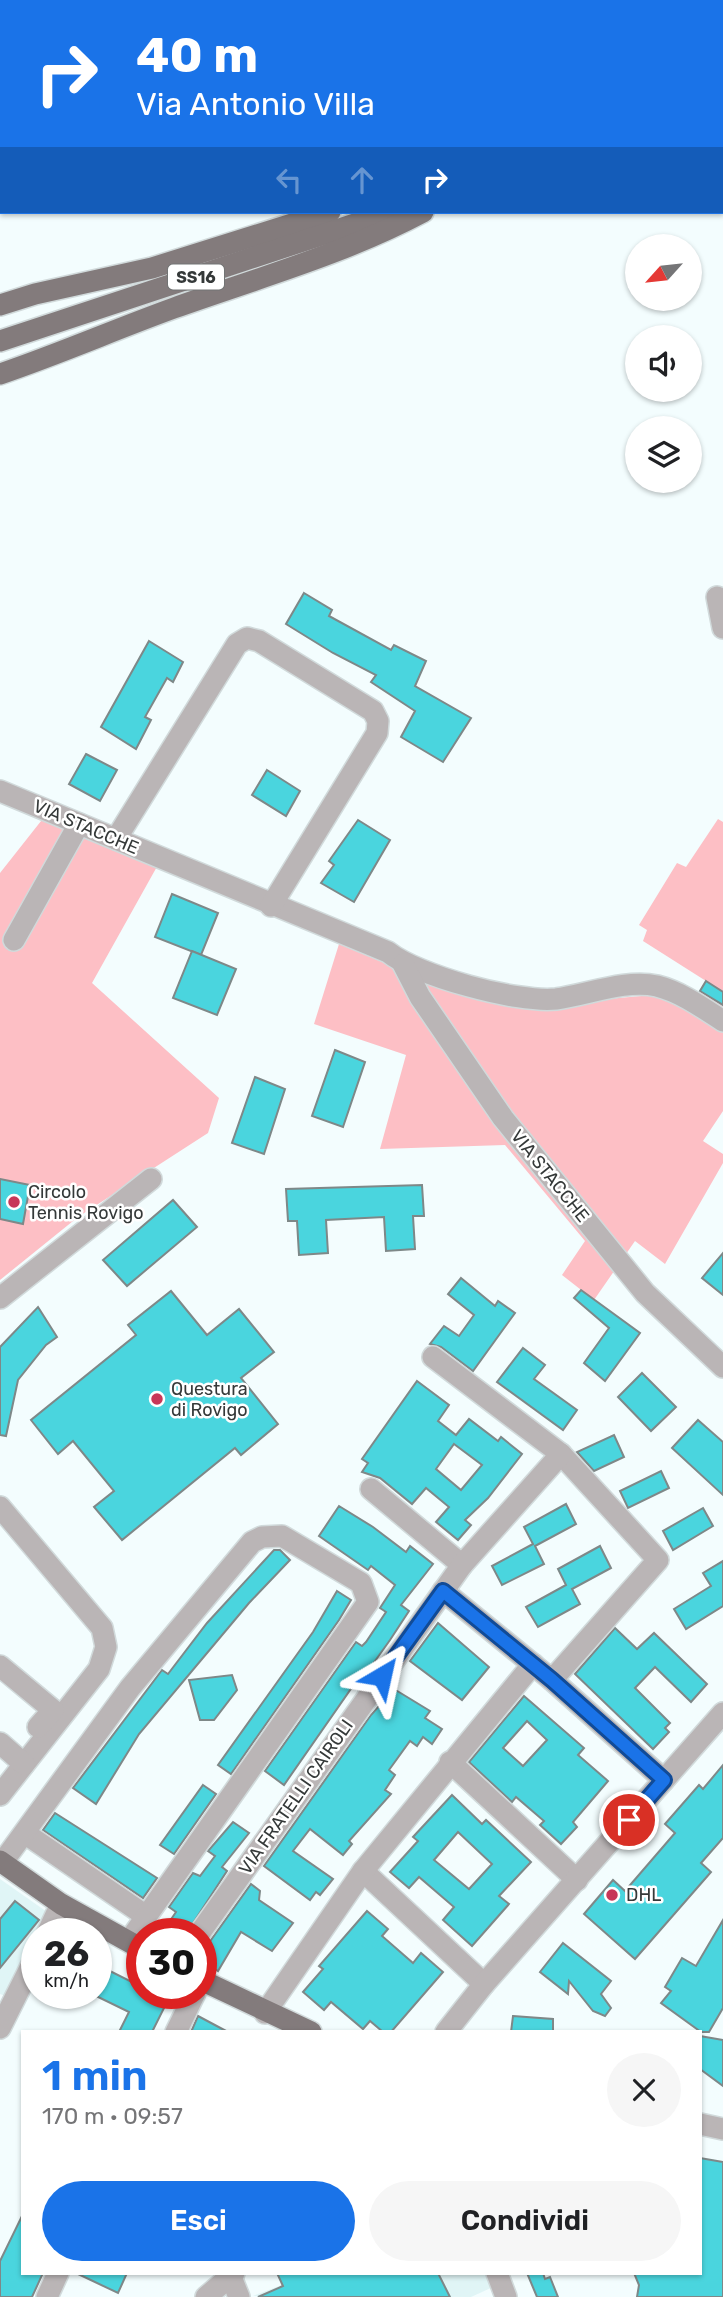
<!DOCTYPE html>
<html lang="it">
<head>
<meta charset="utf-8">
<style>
  body { margin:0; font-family:Rubik,sans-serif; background:#f6f6f6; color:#202124; height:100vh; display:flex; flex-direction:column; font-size:26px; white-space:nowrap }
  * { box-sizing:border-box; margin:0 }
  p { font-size:23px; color:#757577 }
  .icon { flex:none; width:38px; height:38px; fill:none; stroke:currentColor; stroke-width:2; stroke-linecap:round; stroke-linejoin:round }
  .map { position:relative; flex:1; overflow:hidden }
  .details { position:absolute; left:21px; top:2030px; width:681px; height:245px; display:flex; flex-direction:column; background:#fff; border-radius:0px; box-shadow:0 2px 5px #0004 }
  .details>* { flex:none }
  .banner { position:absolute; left:0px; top:0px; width:724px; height:214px; box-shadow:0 2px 5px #0004; background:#1a73e8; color:#fff; overflow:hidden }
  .needle { width:46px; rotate:243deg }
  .tools { position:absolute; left:625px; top:234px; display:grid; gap:14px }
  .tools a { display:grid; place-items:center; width:77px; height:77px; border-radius:50%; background:#fff; box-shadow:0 2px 5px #0004; font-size:35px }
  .speed { position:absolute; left:21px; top:1918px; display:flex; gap:14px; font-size:35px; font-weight:700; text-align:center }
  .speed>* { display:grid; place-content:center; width:91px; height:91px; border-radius:50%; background:#fff; box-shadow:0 2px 5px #0004; line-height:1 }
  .speed small { font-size:18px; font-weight:400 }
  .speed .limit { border:10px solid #d22; background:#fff; color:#111 }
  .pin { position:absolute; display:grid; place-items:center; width:60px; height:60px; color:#fff; margin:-30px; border:4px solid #fff; border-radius:50%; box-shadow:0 2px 7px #0007 }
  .me { position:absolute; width:77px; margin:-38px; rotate:36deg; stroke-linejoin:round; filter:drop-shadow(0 0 5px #0008) }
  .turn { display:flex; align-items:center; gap:24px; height:147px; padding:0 21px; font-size:32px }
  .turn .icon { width:91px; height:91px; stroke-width:2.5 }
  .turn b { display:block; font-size:49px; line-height:60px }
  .lanes { display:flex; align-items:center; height:66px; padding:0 21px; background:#0003; justify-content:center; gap:35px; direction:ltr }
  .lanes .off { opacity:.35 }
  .round { display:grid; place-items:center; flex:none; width:74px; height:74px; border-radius:37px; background:#f6f6f6 }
  .head { display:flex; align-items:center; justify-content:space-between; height:119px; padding:0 21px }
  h1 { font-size:42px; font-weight:600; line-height:52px; color:#1a73e8 }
  .cta { display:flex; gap:14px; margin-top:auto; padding:14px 21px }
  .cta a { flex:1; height:80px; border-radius:42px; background:#1a73e8; color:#fff; font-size:28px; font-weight:600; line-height:80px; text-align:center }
  .cta a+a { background:#f6f6f6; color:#202124 }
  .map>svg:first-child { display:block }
  .built { fill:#e0f5f6 }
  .green { fill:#fdbfc5 }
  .building { fill:#4ad5de; stroke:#7e8888; stroke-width:2; fill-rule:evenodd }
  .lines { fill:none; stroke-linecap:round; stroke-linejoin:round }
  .minor-casing { stroke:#d1dadb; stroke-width:24 }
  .major-casing { stroke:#d1dadb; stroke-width:24 }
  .minor { stroke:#bab5b6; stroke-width:21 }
  .major { stroke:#837b7c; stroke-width:21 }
  .route-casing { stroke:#114b97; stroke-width:18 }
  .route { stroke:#1a73e8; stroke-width:12 }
  .poi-dot { fill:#c73758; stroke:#fff; stroke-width:2.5 }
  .labels { text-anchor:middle; stroke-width:5; stroke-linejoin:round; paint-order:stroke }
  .shield { fill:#fff; stroke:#727474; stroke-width:2 }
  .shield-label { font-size:16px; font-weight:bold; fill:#353939 }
  .street-label { font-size:18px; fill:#353939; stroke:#fff }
  .poi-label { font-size:18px; fill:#353939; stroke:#fff; text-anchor:start }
</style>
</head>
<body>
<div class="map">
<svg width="723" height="2297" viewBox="0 0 723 2297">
  <rect width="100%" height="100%" fill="#f3fdfe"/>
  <g class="built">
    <path d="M0,1879L47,1912L8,1997L0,1994Z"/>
    <path d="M313,2273H488L493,2287L471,2297L253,2296Z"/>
  </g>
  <g class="green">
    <path d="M45,816L159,863L92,983L219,1098L208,1133L78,1217L0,1280V873Z"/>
    <path d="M718,819L723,822V1017L695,999L706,981L643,941L647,930L639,925L677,863L686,867Z"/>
    <path d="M339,944L442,987L607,999L653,995L680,1003L723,1032V1111L703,1141L723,1154V1163L665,1264L635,1241L594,1300L562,1275L585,1241L505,1145L380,1149L406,1055L314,1024Z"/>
  </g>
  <g class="building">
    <path d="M304,593L332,610L329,616L391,650L394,645L426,661L415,686L471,718L443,762L401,737L415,711L371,682L376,675L333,653L286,624Z"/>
    <path d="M149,641L183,662L173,682L167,678L145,717L151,720L136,749L101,727Z"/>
    <path d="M86,754L117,770L100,801L69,784Z"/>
    <path d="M267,770L300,791L286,816L252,795Z"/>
    <path d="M358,820L390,840L354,902L321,883L334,865L329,861Z"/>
    <path d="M172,894L218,913L201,955L155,937Z"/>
    <path d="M192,951L236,969L217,1015L173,998Z"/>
    <path d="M706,981L723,992V1005L700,991Z"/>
    <path d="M335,1050L365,1062L343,1127L312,1116Z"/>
    <path d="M255,1077L285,1089L264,1154L232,1143Z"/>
    <path d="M0,1179L30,1185L23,1224L0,1219Z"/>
    <path d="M422,1185L424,1216H413L415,1249L386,1251L384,1217L326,1220L328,1253L299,1255L297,1221H288L286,1189Z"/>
    <path d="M173,1200L197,1227L127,1286L103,1260Z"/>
    <path d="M723,1253V1295L702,1278Z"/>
    <path d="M461,1278L495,1306L498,1301L515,1313L473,1371L441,1347L430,1344L444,1326L459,1336L474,1315L448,1294Z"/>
    <path d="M581,1290L640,1333L605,1381L584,1363L609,1328L574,1298Z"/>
    <path d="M171,1291L207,1335L239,1309L274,1352L241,1378L278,1424L241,1455L235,1448L122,1540L94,1507L114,1491L73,1441L58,1454L31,1420L136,1335L128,1325Z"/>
    <path d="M38,1307L57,1337L46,1345L18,1380L6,1436L0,1435V1347Z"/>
    <path d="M523,1348L545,1365L534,1379L577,1410L563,1430L497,1382Z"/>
    <path d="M642,1373L676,1407L651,1431L618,1397Z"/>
    <path d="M417,1381L449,1405L438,1421L456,1435L469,1419L498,1441L501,1437L522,1454L488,1498L465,1520L471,1525L458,1540L436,1522L449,1507L426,1488L412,1504L380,1478L362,1472L368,1463L362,1459ZM454,1444L482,1465L461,1490L436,1469Z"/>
    <path d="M698,1420L723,1442V1495L672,1448Z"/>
    <path d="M614,1435L624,1457L594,1471L577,1452Z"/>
    <path d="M661,1471L669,1488L628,1508L620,1491Z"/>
    <path d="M566,1504L576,1524L535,1546L544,1564L502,1585L492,1566L533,1544L524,1527Z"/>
    <path d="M339,1506L373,1527L406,1552L410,1546L433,1564L401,1605L409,1611L390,1640L365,1675L362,1673L284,1785L265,1771L356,1642L362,1646L366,1642L386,1612L380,1608L395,1585L371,1566L368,1570L319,1536Z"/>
    <path d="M703,1508L713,1526L673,1550L663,1531Z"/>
    <path d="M600,1546L611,1568L572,1589L580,1604L538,1627L526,1607L566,1585L558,1569Z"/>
    <path d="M274,1550H280L290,1560L249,1603L139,1734L96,1804L73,1788L162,1670L168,1674L207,1623Z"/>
    <path d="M723,1561V1606L686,1629L674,1609L711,1586L703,1573Z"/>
    <path d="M337,1591L351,1600L339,1620L231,1774L218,1765L313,1632Z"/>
    <path d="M438,1623L489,1667L462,1700L410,1661Z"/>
    <path d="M615,1628L637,1649L654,1633L707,1684L691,1702L655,1667L635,1688L670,1723L665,1728L669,1732L653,1749L575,1674Z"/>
    <path d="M232,1675L237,1690L214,1720H200L189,1680Z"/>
    <path d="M394,1689L430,1711L425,1718L442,1729L432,1744L423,1737L417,1746L410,1741L389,1770L395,1775L385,1790L391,1794L349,1841L352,1844L343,1855L310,1829L293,1851L333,1879L320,1895L316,1892L310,1900L264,1866L371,1715Z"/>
    <path d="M524,1696L584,1748L578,1755L608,1781L573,1822L577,1827L561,1844L540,1825L544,1821L516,1797L512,1802L469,1762ZM527,1721L547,1740L523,1766L503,1748Z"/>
    <path d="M723,1765V1838L701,1863L711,1872L635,1959L584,1914L613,1880L625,1891L675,1833L665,1824L699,1785L703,1789Z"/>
    <path d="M203,1785L216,1794L174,1854L160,1845Z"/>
    <path d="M452,1795L482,1824L486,1820L531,1862L499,1896L509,1904L472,1946L443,1920L454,1907L419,1877L409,1888L390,1872L418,1841L413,1837ZM458,1832L492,1864L469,1889L434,1860Z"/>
    <path d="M55,1813L157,1878L143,1898L43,1830Z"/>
    <path d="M233,1822L249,1833L222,1867L227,1871L186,1934H161L176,1912L169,1907L193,1873L200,1876L215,1856L208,1851Z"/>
    <path d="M251,1884L260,1891L259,1900L293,1923L272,1951L241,1932L218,1971L201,1960V1954Z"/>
    <path d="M15,1901L39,1920L0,1968V1919Z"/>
    <path d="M367,1911L388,1929L382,1936L413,1963L421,1953L443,1972L391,2032H383L370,2021L363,2029L331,2002L324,2010L303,1992L323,1969L319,1966Z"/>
    <path d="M723,1920V2008L709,2032H701L661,2003L671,1991L665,1987L682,1958L696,1966Z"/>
    <path d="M563,1943L611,1981L601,1994L611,2008L605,2016L593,2011L569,1981L568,1994L540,1972Z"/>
    <path d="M96,1964L142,1987V1993H154L168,2000L152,2032H119L129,2012L92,1994L96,1993Z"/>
    <path d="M198,2016L228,2032H191Z"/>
    <path d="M513,2016L553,2019V2032H511Z"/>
    <path d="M700,2036L723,2040V2086L700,2069Z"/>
    <path d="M700,2158L723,2162V2297H637L639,2285L634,2273H700Z"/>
    <path d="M23,2214V2273H43L32,2297H0V2261Z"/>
    <path d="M76,2273H127L118,2293Z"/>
    <path d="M277,2273H438L450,2297H258L283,2286Z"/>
    <path d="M527,2273H543L545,2279L550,2277L558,2297H537Z"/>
  </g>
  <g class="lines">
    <g class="minor-casing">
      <g id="minor">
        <path d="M717,597L723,628"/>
        <path d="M0,791L388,952C418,976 517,1003 556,999C587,995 625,979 657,986C681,992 703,1008 723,1021"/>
        <path d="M116,839L237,644L247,638L259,641L373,711L378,721L377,733L271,906"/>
        <path d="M14,940L79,824"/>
        <path d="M403,964L420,997L503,1118L645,1293L723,1367"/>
        <path d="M0,1298L151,1179"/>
        <path d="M371,1489L462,1565"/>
        <path d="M0,1507L102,1628L106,1647L99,1669L0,1795"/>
        <path d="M443,1591L552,1680L664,1780"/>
        <path d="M0,1666L53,1710L38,1727"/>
        <path d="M552,1680L658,1560L561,1454"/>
        <path d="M0,1743L24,1764"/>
        <path d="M450,1762L577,1880"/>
        <path d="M26,1834L146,1916"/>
        <path d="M2,1863L130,1688L252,1542L262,1537L282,1536L361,1583L368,1602L129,1941"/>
        <path d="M363,1871L484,1984"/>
        <path d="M47,1934L61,1904"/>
        <path d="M199,1934L462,1565L561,1454L433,1357"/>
        <path d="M265,2013L363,1871L533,1664"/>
        <path d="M0,2028L37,1954"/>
        <path d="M176,2032L195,1993"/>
        <path d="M446,2032L484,1984L723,1713"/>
        <path d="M700,2124L723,2129"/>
        <path d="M497,2273L506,2297"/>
        <path d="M231,2277L239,2297"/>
        <path d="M47,2297L58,2273"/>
        <path d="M206,2297L234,2273"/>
      </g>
    </g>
    <g class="major-casing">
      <g id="major">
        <path d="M0,305L35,294L152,268L330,212"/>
        <path d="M0,341L391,212"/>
        <path d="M0,374C59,354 116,329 174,308C258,278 344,254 423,212"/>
        <path d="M0,1861L61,1904L142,1949"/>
        <path d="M201,1980L311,2032"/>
      </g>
    </g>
    <use href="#minor" class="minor"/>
    <use href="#major" class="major"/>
  </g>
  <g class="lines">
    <g class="route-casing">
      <path id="route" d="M382,1676L443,1591L552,1680L664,1780L629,1820"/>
    </g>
    <use href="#route" class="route"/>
  </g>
  <g class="poi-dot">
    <circle cx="14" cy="1202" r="7"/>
    <circle cx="157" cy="1399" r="7"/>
    <circle cx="612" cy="1895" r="7"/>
  </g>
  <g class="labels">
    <rect class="shield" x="168" y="264.5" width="56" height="25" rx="5"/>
    <g class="shield-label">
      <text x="196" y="283">SS16</text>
    </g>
    <g class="street-label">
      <text transform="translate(86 827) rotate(23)" y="6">VIA STACCHE</text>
      <text transform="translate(550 1176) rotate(51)" y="6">VIA STACCHE</text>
      <text transform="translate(296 1797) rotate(-55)" y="6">VIA FRATELLI CAIROLI</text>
    </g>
    <g class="poi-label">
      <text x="28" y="1198">Circolo<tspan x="28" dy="21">Tennis Rovigo</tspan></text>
      <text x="171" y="1395">Questura<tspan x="171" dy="21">di Rovigo</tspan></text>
      <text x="626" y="1901">DHL</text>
    </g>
  </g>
</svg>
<div class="tools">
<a><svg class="needle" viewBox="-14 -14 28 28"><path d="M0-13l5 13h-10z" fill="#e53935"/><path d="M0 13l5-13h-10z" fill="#757577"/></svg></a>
<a><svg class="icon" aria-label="sound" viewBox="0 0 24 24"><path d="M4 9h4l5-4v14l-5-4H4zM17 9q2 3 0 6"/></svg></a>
<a><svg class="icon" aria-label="layers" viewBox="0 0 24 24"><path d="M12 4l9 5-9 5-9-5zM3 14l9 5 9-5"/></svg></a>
</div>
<div class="speed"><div>26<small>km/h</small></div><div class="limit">30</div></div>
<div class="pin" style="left:629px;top:1820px;background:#d93025"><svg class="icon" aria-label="arrive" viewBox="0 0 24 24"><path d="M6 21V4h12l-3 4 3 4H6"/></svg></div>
<svg class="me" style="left:382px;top:1676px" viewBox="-20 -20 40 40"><path d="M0-17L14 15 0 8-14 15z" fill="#1a73e8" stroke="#fff" stroke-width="4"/></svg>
<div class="banner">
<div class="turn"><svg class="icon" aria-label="right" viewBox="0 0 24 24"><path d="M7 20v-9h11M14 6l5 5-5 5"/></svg><div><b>40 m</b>Via Antonio Villa</div></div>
<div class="lanes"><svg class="icon off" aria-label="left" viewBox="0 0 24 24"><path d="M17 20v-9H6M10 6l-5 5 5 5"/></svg><svg class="icon off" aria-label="ahead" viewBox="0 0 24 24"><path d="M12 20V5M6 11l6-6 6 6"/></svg><svg class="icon" aria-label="right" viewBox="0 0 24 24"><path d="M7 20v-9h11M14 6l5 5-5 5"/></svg></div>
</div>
<section class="details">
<div class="head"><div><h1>1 min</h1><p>170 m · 09:57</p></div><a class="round"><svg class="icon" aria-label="close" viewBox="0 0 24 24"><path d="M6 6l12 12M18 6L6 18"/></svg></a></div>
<div class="cta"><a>Esci</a><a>Condividi</a></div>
</section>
</div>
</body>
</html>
